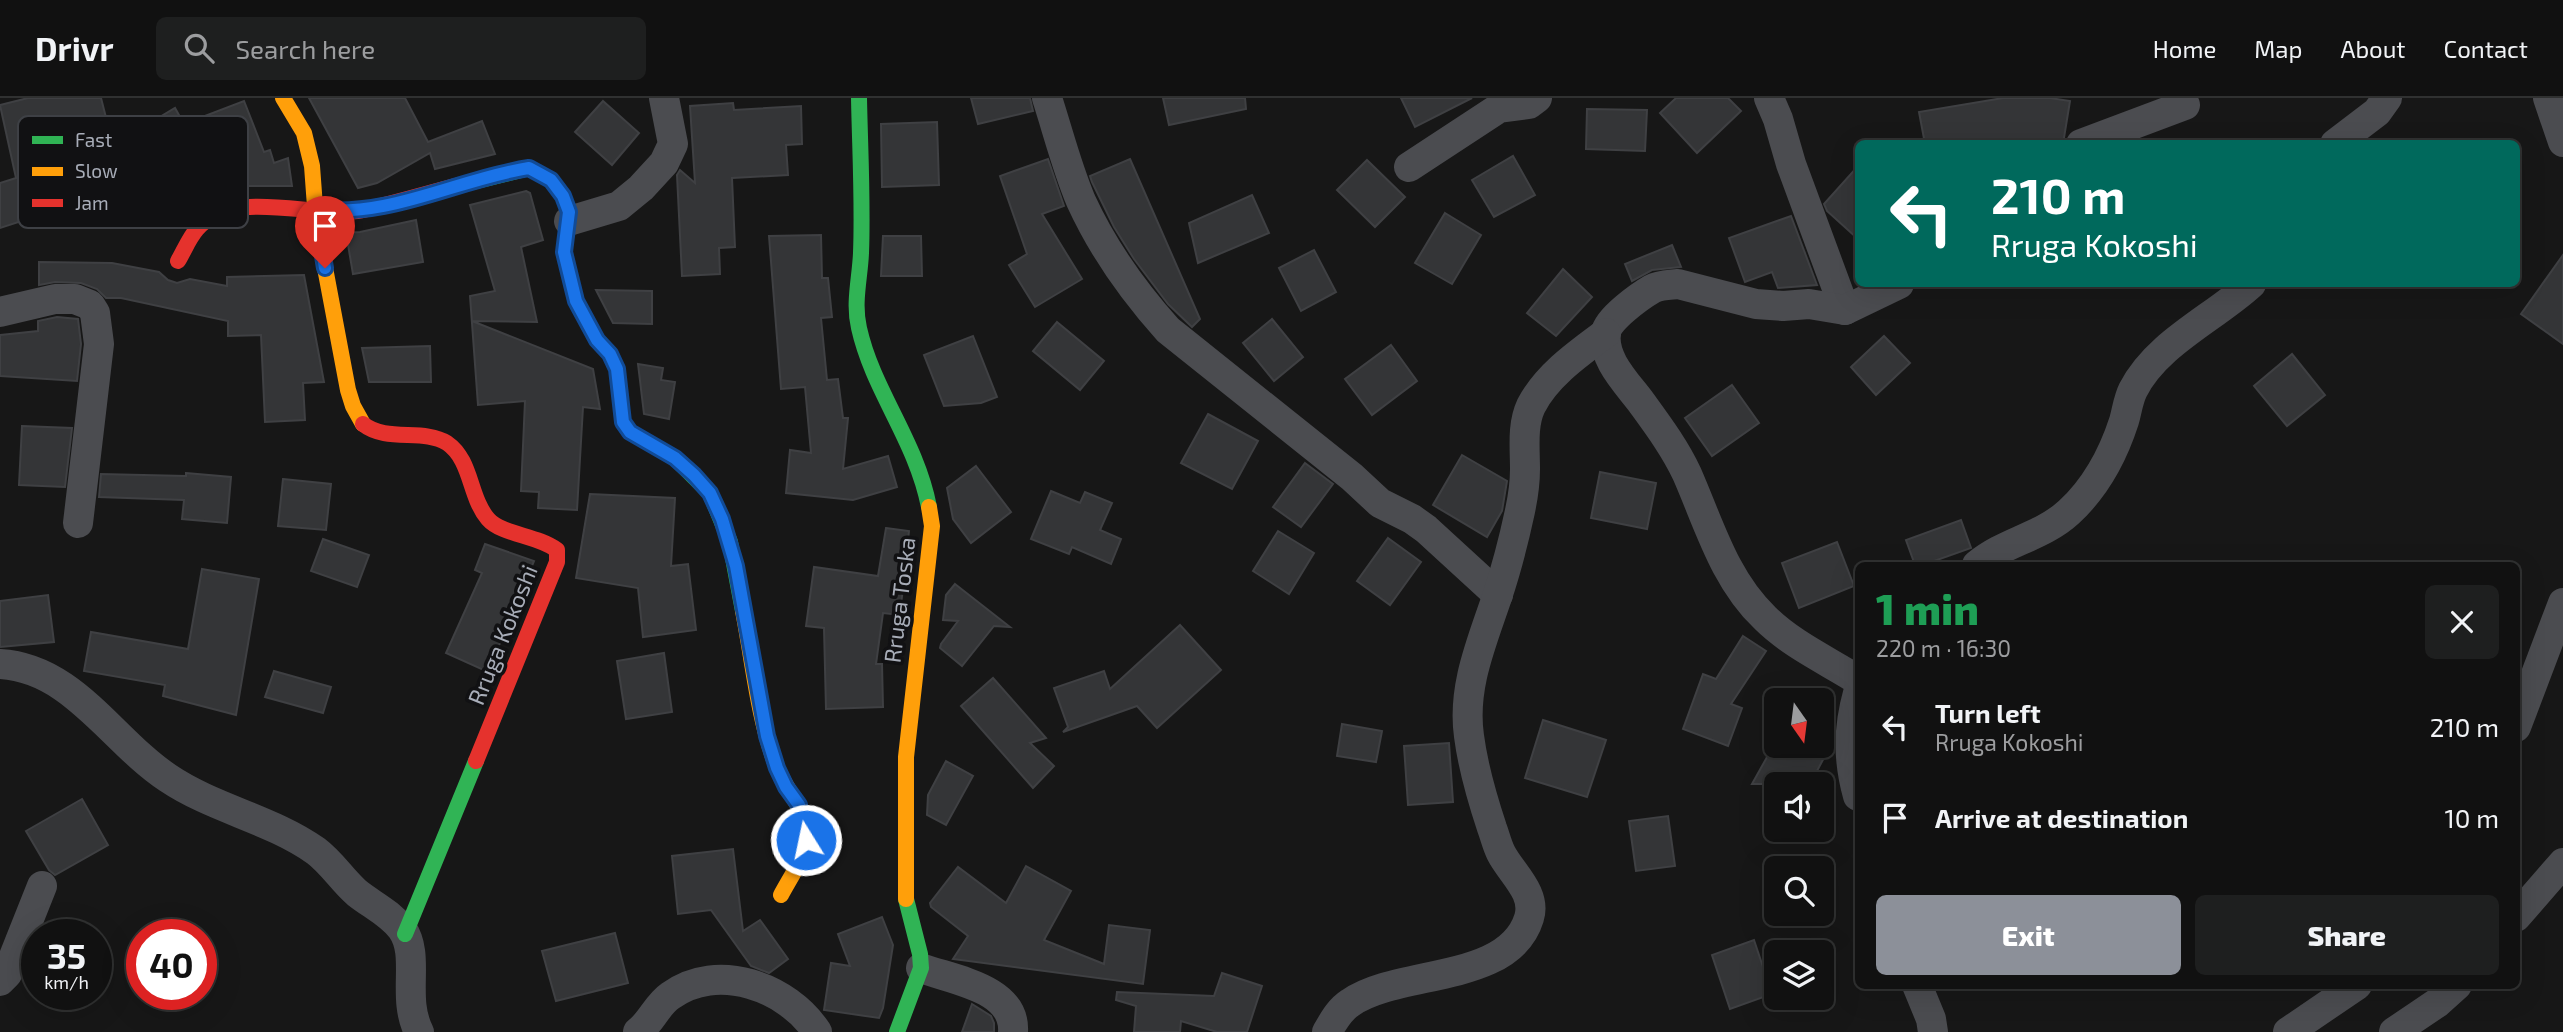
<!DOCTYPE html>
<html lang="en">
<head>
<meta charset="utf-8">
<style>
  body { margin:0; font-family:"Exo 2",sans-serif; background:#1e1f1f; color:#f1f3f6; height:100vh; display:flex; flex-direction:column; font-size:26px; white-space:nowrap }
  * { box-sizing:border-box; margin:0 }
  p { font-size:23px; color:#9c9d9f }
  .icon { flex:none; width:38px; height:38px; fill:none; stroke:currentColor; stroke-width:2; stroke-linecap:round; stroke-linejoin:round }
  .map { position:relative; flex:1; overflow:hidden }
  .drawer { position:absolute; left:1855px; top:464px; width:665px; height:427px; display:flex; flex-direction:column; background:#111; border-radius:10px; box-shadow:0 7px 28px #0002,0 0 0 2px #303131 }
  .drawer>* { flex:none }
  .top-card { position:absolute; left:1855px; top:42px; width:665px; height:147px; border-radius:10px; box-shadow:0 7px 28px #0002,0 0 0 2px #303131; background:#00695c; color:#fff; overflow:hidden }
  .needle { width:46px; rotate:166deg }
  .fabs { position:absolute; left:1764px; top:590px; display:grid; gap:14px }
  .fabs a { display:grid; place-items:center; width:70px; height:70px; border-radius:10px; background:#111; box-shadow:0 7px 28px #0002,0 0 0 2px #303131; font-size:35px }
  .speed { position:absolute; left:21px; top:821px; display:flex; gap:14px; font-size:35px; font-weight:700; text-align:center }
  .speed>* { display:grid; place-content:center; width:91px; height:91px; border-radius:50%; background:#111; box-shadow:0 7px 28px #0002,0 0 0 2px #303131; line-height:1 }
  .speed small { font-size:18px; font-weight:400 }
  .speed .limit { border:10px solid #d22; background:#fff; color:#111 }
  .pin { position:absolute; display:grid; place-items:center; width:60px; height:60px; color:#fff; margin:-72px -30px; border-radius:50% 50% 50% 0; rotate:-45deg; box-shadow:0 0 7px #0007 }
  .pin .icon { rotate:45deg }
  .me { position:absolute; width:77px; margin:-38px; rotate:350deg; stroke-linejoin:round; filter:drop-shadow(0 0 5px #0008) }
  .turn { display:flex; align-items:center; gap:24px; height:147px; padding:0 21px; font-size:32px }
  .turn .icon { width:91px; height:91px; stroke-width:2.5 }
  .turn b { display:block; font-size:49px; line-height:60px }
  .round { display:grid; place-items:center; flex:none; width:74px; height:74px; border-radius:10px; background:#1e1f1f }
  .headline { display:flex; align-items:center; justify-content:space-between; height:119px; padding:0 21px }
  h1 { font-size:42px; font-weight:800; line-height:52px; color:#1e9e55 }
  .primary-button { display:flex; gap:14px; margin-top:auto; padding:14px 21px }
  .primary-button a { flex:1; height:80px; border-radius:10px; background:#8c9099; color:#fff; font-size:28px; font-weight:800; line-height:80px; text-align:center }
  .primary-button a+a { background:#1e1f1f; color:#f1f3f6 }
  ul { padding:0; list-style:none }
  li { display:flex; align-items:center; gap:21px; height:91px; padding:0 21px }
  li div { flex:1 }
  li b { display:block; font-size:26px }
  li em { font-style:normal }
  header { display:flex; align-items:center; gap:42px; box-sizing:border-box; height:98px; padding:0 35px; background:#111; border-bottom:2px solid #303131 }
  header strong { font-size:33px }
  nav { display:flex; gap:38px; margin-inline-start:auto; font-size:24px }
  .search { width:490px; height:63px; background:#1e1f1f; display:flex; align-items:center; gap:18px; box-sizing:border-box; padding:0 24px; border-radius:10px; color:#9c9d9f; font-size:26px }
  .map>svg:first-child { display:block }
  .building { fill:#343537; stroke:#3f4043; stroke-width:2 }
  .lines { fill:none; stroke-linecap:round; stroke-linejoin:round }
  .street { stroke:#4b4c50; stroke-width:30 }
  .fast { stroke:#30b455; stroke-width:16 }
  .slow { stroke:#ff9f0a; stroke-width:16 }
  .jam { stroke:#e5322d; stroke-width:16 }
  .route-casing { stroke:#114b97; stroke-width:18 }
  .route { stroke:#1a73e8; stroke-width:12 }
  .labels { text-anchor:middle; stroke-width:7; stroke-linejoin:round; paint-order:stroke }
  .street-label { font-size:23px; fill:#a8adb8; stroke:#111113 }
  .key { fill:#111113; stroke:#3e4045; stroke-width:2 }
  .key-label { font-size:19px; fill:#a8adb8 }
</style>
</head>
<body>
<header>
<strong>Drivr</strong>
<div class="search"><svg class="icon" aria-label="search" viewBox="0 0 24 24"><circle cx="10" cy="10" r="6"/><path d="M15 15l6 6"/></svg>Search here</div>
<nav><a>Home</a><a>Map</a><a>About</a><a>Contact</a></nav>
</header>
<div class="map">
<svg width="2563" height="934" viewBox="0 0 2563 934">
  <rect width="100%" height="100%" fill="#171717"/>
  <g class="building">
    <path d="M28,0H101L113,47L175,10L184,26L244,3L264,54L270,52L274,65L288,60L292,88H247L222,92L202,99L193,73L135,107L136,113L106,119L101,99L45,111L46,115L0,130V85L16,80L0,7Z"/>
    <path d="M309,0H405L428,44L482,23L495,56L435,71L430,55L377,85L358,90Z"/>
    <path d="M971,0H1030L1033,13L978,26Z"/>
    <path d="M1163,0H1245L1246,11L1169,27Z"/>
    <path d="M1401,0H1472L1415,29Z"/>
    <path d="M1676,0H1728L1741,13L1697,55L1660,15Z"/>
    <path d="M2003,0H2050L2070,3L2063,46H1925L1919,14Z"/>
    <path d="M603,3L639,35L612,67L575,34Z"/>
    <path d="M733,5L734,12L801,8L802,46L786,47L788,77L732,80L735,149L719,150L720,176L682,178L677,77L680,72L695,85L690,8Z"/>
    <path d="M1587,11L1647,12L1645,53L1586,51Z"/>
    <path d="M937,24L939,87L882,89L881,26Z"/>
    <path d="M1513,58L1535,97L1494,119L1472,82Z"/>
    <path d="M1048,61L1064,108L1042,116L1082,181L1035,209L1009,167L1027,156L1000,78Z"/>
    <path d="M1130,61L1200,221L1192,229L1168,206L1134,161L1114,129L1092,84L1090,78Z"/>
    <path d="M1367,62L1405,99L1375,129L1337,92Z"/>
    <path d="M1858,68V141L1827,113L1824,106Z"/>
    <path d="M526,93L530,95L543,142L521,149L537,224L472,223L593,271L600,311L583,309L577,412L538,410L539,394L521,393L525,303L478,307L470,198L495,193L470,107Z"/>
    <path d="M1252,97L1269,135L1198,165L1189,125Z"/>
    <path d="M1445,115L1481,137L1452,186L1415,165Z"/>
    <path d="M1791,118L1817,187L1778,190L1772,174L1745,184L1729,140Z"/>
    <path d="M416,122L423,164L353,176L346,135L360,134Z"/>
    <path d="M821,137L822,180H828L832,219L821,220L827,282L838,281L843,320H848L843,371L888,358L897,389L853,402L786,395L790,352L811,355L805,289L781,291L769,138Z"/>
    <path d="M883,138H921L922,178H881Z"/>
    <path d="M1672,147L1681,169L1652,172L1632,183L1625,166Z"/>
    <path d="M1314,152L1336,194L1301,213L1279,170Z"/>
    <path d="M2563,157V246L2521,216Z"/>
    <path d="M39,164L112,165L159,174L168,182L177,185L190,181L227,188V179L304,177L324,284L303,285L305,322L265,324L261,237L228,238V223L121,200H106L97,191L81,185L55,184L39,187Z"/>
    <path d="M1563,171L1592,199L1556,238L1527,215Z"/>
    <path d="M596,192L652,193V226L613,225Z"/>
    <path d="M57,219L78,221L81,246L77,283L0,278V237L38,233V223Z"/>
    <path d="M1272,221L1303,259L1274,283L1243,245Z"/>
    <path d="M1057,224L1104,263L1080,292L1033,253Z"/>
    <path d="M973,238L997,299L981,305L944,308L924,257Z"/>
    <path d="M1884,238L1910,265L1876,297L1851,269Z"/>
    <path d="M1391,247L1417,283L1372,317L1345,281Z"/>
    <path d="M430,248L431,284H369L362,250Z"/>
    <path d="M2292,256L2325,297L2287,328L2254,288Z"/>
    <path d="M638,266L663,270L661,282L675,284L669,321L644,316Z"/>
    <path d="M1732,287L1759,325L1712,358L1685,320Z"/>
    <path d="M1208,316L1258,343L1232,391L1181,365Z"/>
    <path d="M22,328L72,330L65,389L19,387Z"/>
    <path d="M1462,357L1507,383L1502,413L1487,439L1433,407Z"/>
    <path d="M1305,365L1333,386L1301,429L1273,409Z"/>
    <path d="M976,368L1011,414L971,445L953,421L947,390Z"/>
    <path d="M1600,374L1656,385L1647,431L1591,420Z"/>
    <path d="M186,375L231,379L227,425L182,421L184,402L99,399L101,376L186,378Z"/>
    <path d="M283,381L331,386L326,432L278,428Z"/>
    <path d="M1051,393L1080,405L1085,394L1112,405L1100,432L1121,441L1111,466L1072,449L1069,456L1031,441Z"/>
    <path d="M590,396L675,400L671,468L688,466L696,532L643,539L638,490L576,480Z"/>
    <path d="M1961,422L1971,450L1923,467H1915L1906,442Z"/>
    <path d="M886,430L909,433L900,517L883,515L876,566H882L883,609L826,611L824,530L806,528L814,469L878,478Z"/>
    <path d="M1278,433L1314,455L1289,496L1253,473Z"/>
    <path d="M1388,440L1421,464L1390,507L1357,483Z"/>
    <path d="M323,441L369,457L357,489L311,473Z"/>
    <path d="M1837,444L1854,488L1799,510L1782,465Z"/>
    <path d="M485,446L534,463L488,574L446,555L482,475L475,472Z"/>
    <path d="M202,471L259,481L236,617L163,598L165,587L84,573L91,534L188,551Z"/>
    <path d="M955,486L1010,529L994,528L962,568L940,550L941,546L958,523L943,522L946,497Z"/>
    <path d="M48,497L54,544L0,549V503Z"/>
    <path d="M1180,527L1221,572L1157,630L1137,608L1063,634L1068,629L1054,590L1104,573L1110,591Z"/>
    <path d="M1743,538L1766,553L1731,606L1742,610L1728,648L1683,631L1703,576L1716,581Z"/>
    <path d="M664,555L672,614L626,621L617,563Z"/>
    <path d="M274,573L331,589L323,615L265,599Z"/>
    <path d="M993,580L1046,640L1030,645L1054,668L1033,690L961,608Z"/>
    <path d="M1543,622L1606,642L1587,699L1525,680Z"/>
    <path d="M1342,626L1382,633L1376,664L1337,658Z"/>
    <path d="M1822,628L1833,635V643L1810,686H1752L1776,643V648H1822Z"/>
    <path d="M1449,645L1453,704L1408,707L1404,648Z"/>
    <path d="M946,663L973,678L946,727L927,717L928,697Z"/>
    <path d="M82,701L108,747L55,777L49,772L26,733Z"/>
    <path d="M1668,718L1675,768L1636,773L1629,723Z"/>
    <path d="M733,751L743,833L760,822L788,861L769,875L751,868L711,812L678,816L672,758Z"/>
    <path d="M1026,768L1071,793L1044,842L1104,866L1109,827L1150,832L1143,886L953,861L968,838L931,809L930,805L958,769L1006,805Z"/>
    <path d="M882,819L893,847L883,910L879,920L824,912L831,865L850,868L838,836Z"/>
    <path d="M615,835L628,885L556,903L542,853Z"/>
    <path d="M1754,842L1772,896L1730,911L1712,857Z"/>
    <path d="M1222,875L1262,888L1247,934H1217L1181,923L1180,934H1134L1136,908L1116,902L1117,894L1214,898Z"/>
    <path d="M972,906L991,918L994,925V934H962Z"/>
  </g>
  <g class="lines">
    <g class="street">
      <path d="M1047,0C1058,34 1067,70 1081,103C1103,151 1133,193 1168,232L1352,379L1380,405L1412,421L1426,431L1498,497"/>
      <path d="M1769,0L1778,21L1791,66L1845,212"/>
      <path d="M2548,0L2563,44"/>
      <path d="M2081,46L2185,7"/>
      <path d="M2335,46L2377,14L2387,0"/>
      <path d="M1409,69L1499,10L1529,6L1537,0"/>
      <path d="M569,123L619,108L641,90L664,65L673,46L664,0"/>
      <path d="M0,214L55,201H75L90,207L95,215L99,246L78,425"/>
      <path d="M1977,467C2004,444 2042,439 2069,414C2095,390 2113,357 2124,323C2127,313 2128,302 2133,292C2157,245 2214,220 2251,186"/>
      <path d="M0,566C73,570 112,643 168,680C214,711 271,721 316,753C332,765 342,782 357,795C372,807 390,815 402,831C421,858 401,899 419,934"/>
      <path d="M1858,582C1828,563 1791,546 1765,520C1724,481 1709,426 1687,376C1675,350 1657,326 1641,304C1626,284 1602,261 1606,234C1608,221 1640,198 1652,191C1659,187 1669,187 1678,186L1756,206L1783,208L1809,206L1845,212L1899,186"/>
      <path d="M1858,595C1848,631 1848,662 1858,698"/>
      <path d="M2516,629L2563,505"/>
      <path d="M2516,819L2563,765"/>
      <path d="M921,870C953,882 1016,890 1013,934"/>
      <path d="M0,883L7,876L42,788"/>
      <path d="M1917,887L1931,921L1933,934"/>
      <path d="M638,934C651,924 657,907 670,898C717,863 788,889 817,934"/>
      <path d="M1327,934C1333,924 1339,912 1350,905C1398,871 1509,886 1529,820C1537,795 1511,775 1501,755C1497,747 1495,738 1492,730C1482,700 1473,669 1469,638C1462,589 1482,544 1497,499C1506,472 1514,441 1520,413C1523,399 1525,384 1525,371C1525,350 1522,327 1531,308C1547,277 1579,255 1606,235"/>
      <path d="M2288,934L2357,887"/>
      <path d="M2394,934L2437,905L2457,887"/>
    </g>
    <g class="fast">
      <path d="M859,0C860,52 863,104 861,155C860,180 853,205 859,230C873,293 916,342 929,409"/>
      <path d="M460,87L529,70L551,82L563,98L569,114L564,154L576,203L597,242L610,256L617,271L623,324L630,334L675,360L710,395L730,444L743,513"/>
      <path d="M405,836L476,663"/>
      <path d="M897,934L921,870L920,856L906,801"/>
    </g>
    <g class="slow">
      <path d="M283,0L304,35L312,68L316,122L348,292L353,308L363,326"/>
      <path d="M743,513C753,564 758,621 777,670C787,695 810,715 806,743C803,762 790,780 781,797"/>
      <path d="M906,801V659L932,428L929,409"/>
    </g>
    <g class="jam">
      <path d="M178,163C184,153 189,140 197,131C233,89 310,120 357,113C391,107 426,95 460,87"/>
      <path d="M363,326C387,345 423,330 447,345C472,362 469,399 488,421C502,437 537,437 557,452V464L476,663"/>
    </g>
  </g>
  <g class="lines">
    <g class="route-casing">
      <path id="route" d="M325,170L315,111C388,121 458,81 529,70L551,82L563,98L569,114L564,154L576,203L597,242L610,256L617,271L623,324L630,334L675,360L694,377L710,395L722,421L736,468L767,638L777,670L786,689L799,707L806,742"/>
    </g>
    <use href="#route" class="route"/>
  </g>
  <g class="labels">
    <g class="street-label">
      <text transform="translate(900 502) rotate(-83)" y="8">Rruga Toska</text>
      <text transform="translate(503 537) rotate(-68)" y="8">Rruga Kokoshi</text>
    </g>
  </g>
  <rect x="18" y="18" width="230" height="112" rx="10" class="key"/>
  <rect x="32" y="38" width="31" height="8" fill="#30b455"/>
  <rect x="32" y="69" width="31" height="9" fill="#ff9f0a"/>
  <rect x="32" y="101" width="31" height="8" fill="#e5322d"/>
  <g class="key-label">
    <text x="75" y="49">Fast</text>
    <text x="75" y="80">Slow</text>
    <text x="75" y="112">Jam</text>
  </g>
</svg>
<div class="fabs">
<a><svg class="needle" viewBox="-14 -14 28 28"><path d="M0-13l5 13h-10z" fill="#e53935"/><path d="M0 13l5-13h-10z" fill="#9c9d9f"/></svg></a>
<a><svg class="icon" aria-label="sound" viewBox="0 0 24 24"><path d="M4 9h4l5-4v14l-5-4H4zM17 9q2 3 0 6"/></svg></a>
<a><svg class="icon" aria-label="search" viewBox="0 0 24 24"><circle cx="10" cy="10" r="6"/><path d="M15 15l6 6"/></svg></a>
<a><svg class="icon" aria-label="layers" viewBox="0 0 24 24"><path d="M12 4l9 5-9 5-9-5zM3 14l9 5 9-5"/></svg></a>
</div>
<div class="speed"><div>35<small>km/h</small></div><div class="limit">40</div></div>
<div class="pin" style="left:325px;top:170px;background:#d93025"><svg class="icon" aria-label="arrive" viewBox="0 0 24 24"><path d="M6 21V4h12l-3 4 3 4H6"/></svg></div>
<svg class="me" style="left:806px;top:742px" viewBox="-20 -20 40 40"><circle r="17" fill="#1a73e8" stroke="#fff" stroke-width="3"/><path d="M0-11L8 9 0 5-8 9z" fill="#fff"/></svg>
<div class="top-card">
<div class="turn"><svg class="icon" aria-label="left" viewBox="0 0 24 24"><path d="M17 20v-9H6M10 6l-5 5 5 5"/></svg><div><b>210 m</b>Rruga Kokoshi</div></div>
</div>
<section class="drawer">
<div class="headline"><div><h1>1 min</h1><p>220 m · 16:30</p></div><a class="round"><svg class="icon" aria-label="close" viewBox="0 0 24 24"><path d="M6 6l12 12M18 6L6 18"/></svg></a></div>
<ul>
<li><svg class="icon" aria-label="left" viewBox="0 0 24 24"><path d="M17 20v-9H6M10 6l-5 5 5 5"/></svg><div><b>Turn left</b><p>Rruga Kokoshi</p></div><em>210 m</em></li>
<li><svg class="icon" aria-label="arrive" viewBox="0 0 24 24"><path d="M6 21V4h12l-3 4 3 4H6"/></svg><div><b>Arrive at destination</b></div><em>10 m</em></li>
</ul>
<div class="primary-button"><a>Exit</a><a>Share</a></div>
</section>
</div>
</body>
</html>
